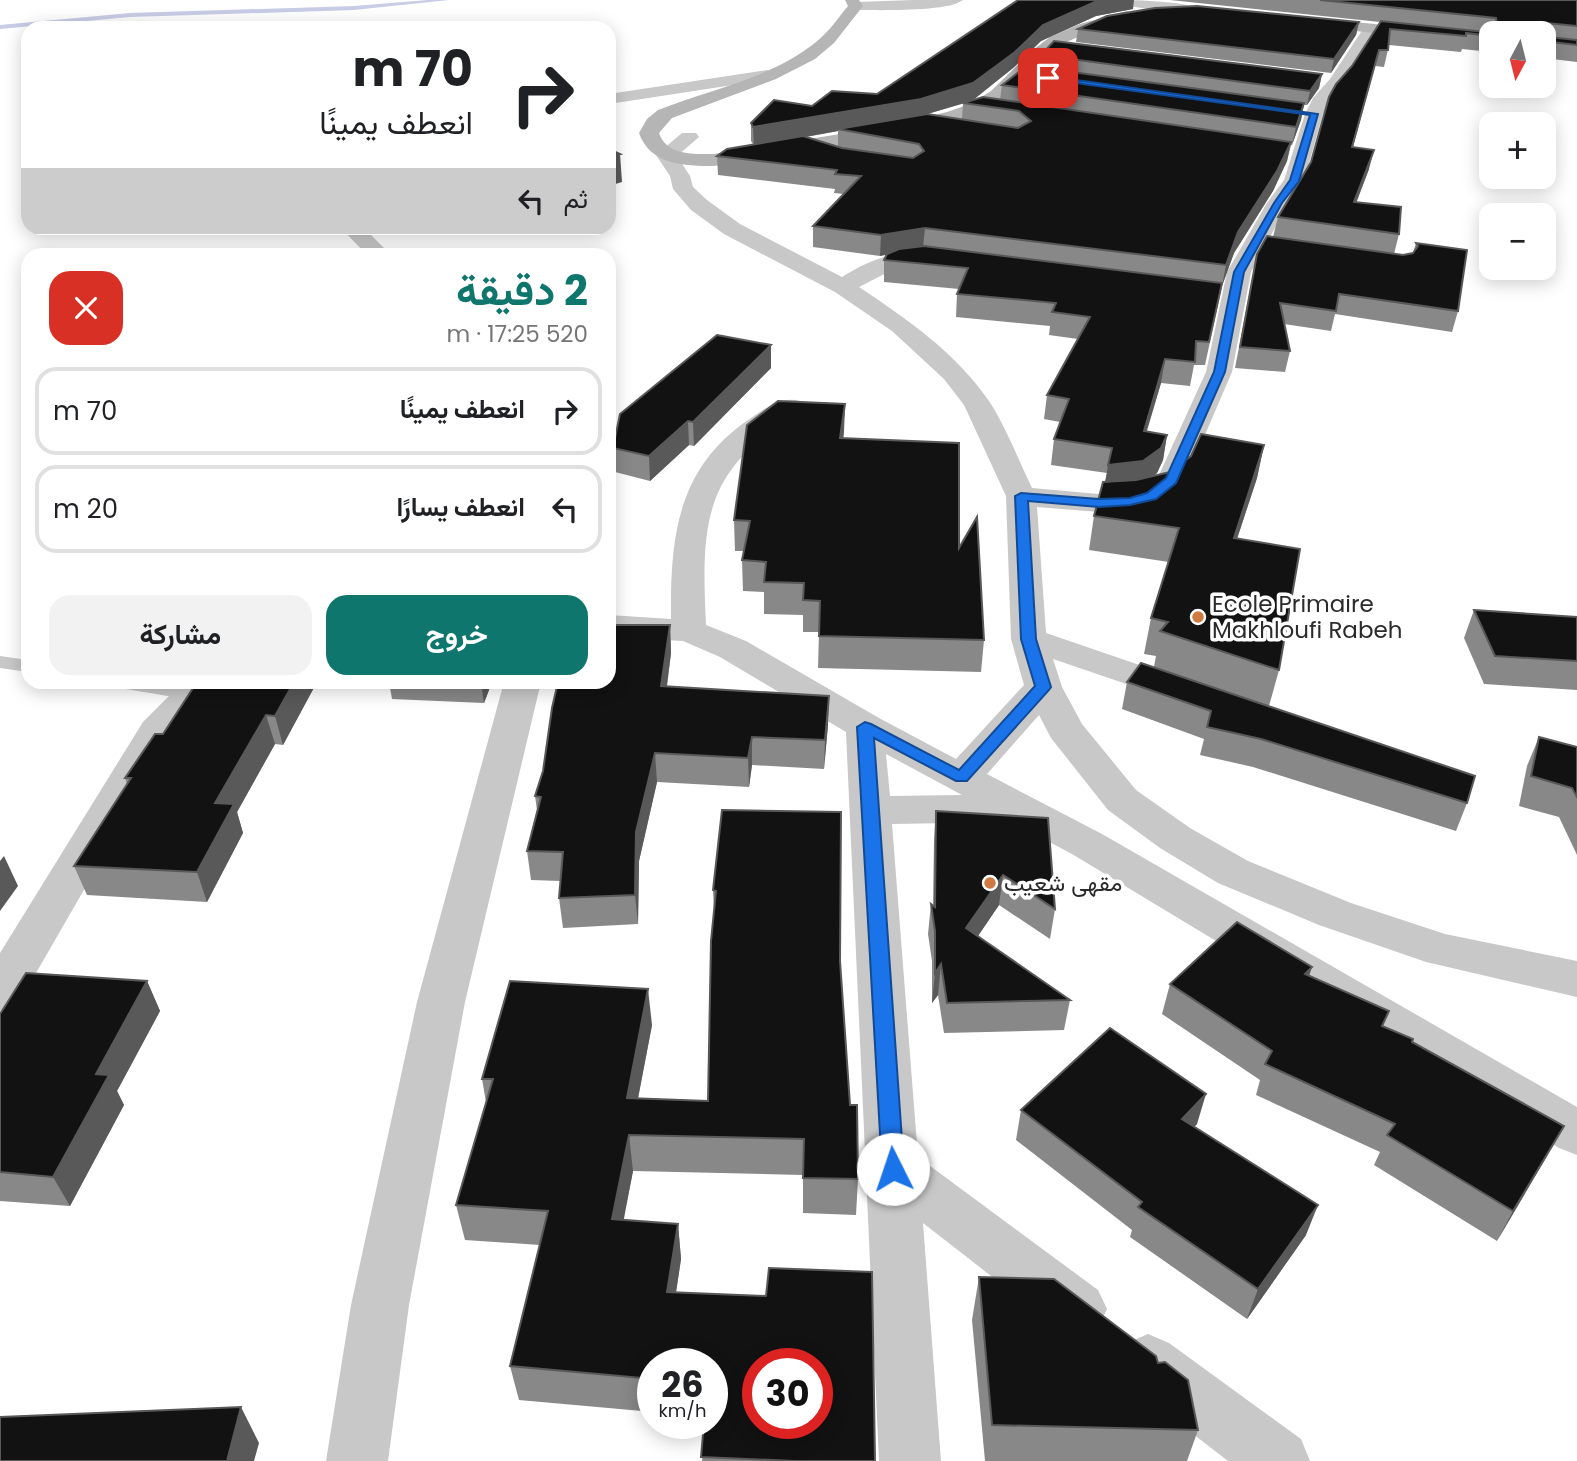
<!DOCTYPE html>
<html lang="ar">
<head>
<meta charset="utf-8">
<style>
  body { margin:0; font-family:Poppins,Vazirmatn,sans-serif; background:#f2f2f2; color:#202124; direction:rtl; height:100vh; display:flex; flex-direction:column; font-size:26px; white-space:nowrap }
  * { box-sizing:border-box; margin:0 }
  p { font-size:23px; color:#757577 }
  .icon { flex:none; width:38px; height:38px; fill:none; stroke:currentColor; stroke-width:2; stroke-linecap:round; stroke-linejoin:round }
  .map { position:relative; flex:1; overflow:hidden; direction:ltr }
  .panel { position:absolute; left:21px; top:248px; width:595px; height:441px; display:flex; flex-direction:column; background:#fff; border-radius:21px; box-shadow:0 4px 18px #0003; direction:rtl }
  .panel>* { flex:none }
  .hud { position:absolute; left:21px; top:21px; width:595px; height:214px; border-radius:21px; box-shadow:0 4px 18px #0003; direction:rtl; background:#fff; color:#202124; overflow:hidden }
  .needle { width:46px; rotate:187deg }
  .fabs { position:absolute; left:1479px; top:21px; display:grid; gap:14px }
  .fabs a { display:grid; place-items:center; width:77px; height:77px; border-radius:14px; background:#fff; box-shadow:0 4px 18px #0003; font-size:35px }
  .speed { position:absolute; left:637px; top:1348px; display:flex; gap:14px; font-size:35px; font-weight:700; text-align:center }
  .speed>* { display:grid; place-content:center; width:91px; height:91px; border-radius:50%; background:#fff; box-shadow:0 4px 18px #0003; line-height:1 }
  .speed small { font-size:18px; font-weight:400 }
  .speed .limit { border:10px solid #d22; background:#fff; color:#111 }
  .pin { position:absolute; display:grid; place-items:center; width:60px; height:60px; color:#fff; margin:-30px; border-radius:14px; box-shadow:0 4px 10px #0006 }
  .me { position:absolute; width:77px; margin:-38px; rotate:356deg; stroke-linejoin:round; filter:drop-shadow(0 0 5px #0008) }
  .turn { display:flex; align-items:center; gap:24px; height:147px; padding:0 28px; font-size:32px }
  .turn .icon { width:91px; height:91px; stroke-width:2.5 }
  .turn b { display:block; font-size:49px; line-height:60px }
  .then { display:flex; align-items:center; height:66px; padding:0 28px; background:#0003; gap:14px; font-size:26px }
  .round { display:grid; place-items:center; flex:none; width:74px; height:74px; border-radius:21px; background:#f2f2f2 }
  .headline { display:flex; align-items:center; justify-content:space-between; height:119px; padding:0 28px }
  h1 { font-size:42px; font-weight:700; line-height:52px; color:#0f766e }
  .button { display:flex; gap:14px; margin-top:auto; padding:14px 28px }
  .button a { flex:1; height:80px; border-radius:21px; background:#0f766e; color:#fff; font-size:28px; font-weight:700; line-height:80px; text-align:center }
  .button a+a { background:#f2f2f2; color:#202124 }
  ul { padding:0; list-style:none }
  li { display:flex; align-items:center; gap:21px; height:88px; margin:0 14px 10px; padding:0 14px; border:4px solid #e0e0e0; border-radius:21px }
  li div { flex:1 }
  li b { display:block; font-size:26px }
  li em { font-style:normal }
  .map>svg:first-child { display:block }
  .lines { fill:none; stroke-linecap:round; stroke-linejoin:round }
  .stream { fill:#c8cce6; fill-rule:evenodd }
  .service { fill:#c8c8c8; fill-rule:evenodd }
  .minor { fill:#c8c8c8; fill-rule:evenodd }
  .secondary { fill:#b5b5b5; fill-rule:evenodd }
  .wall { fill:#888; fill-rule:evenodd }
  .shaded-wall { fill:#595959 }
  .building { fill:#121212; stroke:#595959; stroke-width:2; fill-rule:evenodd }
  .route { fill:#1a73e8; stroke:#114b97; stroke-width:2 }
  .poi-dot { fill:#cf7a41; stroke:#fff; stroke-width:2.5 }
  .labels { text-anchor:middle; stroke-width:7; stroke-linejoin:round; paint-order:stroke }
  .poi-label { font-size:23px; fill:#2b2b2b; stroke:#fff; text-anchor:start }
</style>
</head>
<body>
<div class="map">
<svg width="1577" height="1461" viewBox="0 0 1577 1461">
  <rect width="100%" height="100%" fill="#fff"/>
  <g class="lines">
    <path class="stream" d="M428,0H449L354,10L130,17L0,29V25L130,13L354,6Z"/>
    <g class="service">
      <path d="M0,656L28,660V672L0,668Z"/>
      <path d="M115,682H169L200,688L203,693L200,698L192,700L126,689L118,687Z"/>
    </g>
    <g class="minor">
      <path d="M913,0H963C949,12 878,10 856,10L849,6L856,2Z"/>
      <path d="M1108,0C1127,0 1189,0 1203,11L1195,16L1115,4Z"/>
      <path d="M1371,24L1379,29L1346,82L1330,100L1323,114L1304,181L1288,204L1251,272L1232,372L1183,486L1162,503L1130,510L1099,512L1037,507L1046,633L1195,684L1201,692L1195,700L1182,703L1053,659L1062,687L1082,724L1136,790L1190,828L1248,861L1351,903L1445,934L1577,961V997L1426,962L1319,925L1218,883L1160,848L1108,810L1051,738L1039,715L987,774L1102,834L1577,1107V1155L1559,1148L1072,854L1012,822L892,824L918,1157L1098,1290L1107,1309L1098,1328L1078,1336L1058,1328L923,1223L941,1461H879L846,732L720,657L683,641L609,637V615L671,619C670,537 677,467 751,418C766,408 781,396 800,401L804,407L800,413C703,468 701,522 706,625L746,641L879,718L956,759L1024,685L1011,639L1006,496L964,405L944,379L892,331L835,292L724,234L691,210L673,189L670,176L656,155L682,133H696L699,137L677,156L690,176L693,187L707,200L740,224L842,277C872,258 908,245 943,254L947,259L943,264L898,267L859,287C907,319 955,352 989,401C1006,427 1018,459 1032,488L1099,494L1130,492L1140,489L1159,475L1206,372L1227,272L1267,203L1284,180L1305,114L1313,98L1330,79L1365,26ZM886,754L962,795L890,796Z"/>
      <path d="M767,70L776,75L773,79L609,104V94Z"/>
      <path d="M341,228H364L384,248L381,253H365Z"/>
      <path d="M183,682H227L222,690L205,701L172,737L17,1006L0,1011V953L143,722Z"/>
      <path d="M504,682H541L465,1002L409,1305L388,1461H326L351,1305L417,1002Z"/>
      <path d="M1148,1334L1169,1343L1301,1439L1310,1461H1228L1127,1383L1118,1363L1127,1343Z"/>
    </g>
    <g class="secondary">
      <path d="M845,0H859L863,6L834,43L815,59L776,79L672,118L659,133C667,156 693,154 714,154L884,127L947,112L970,104L991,91L1033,50L1050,37L1080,24L1127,11L1135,16L1132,19L1092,31L1062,44L1045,56L1003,99L982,112L960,120L884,138L714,166C685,166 650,165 639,133L647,119L658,110C711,89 772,78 816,42C829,32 838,18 848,6Z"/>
      <path d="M1306,17L1491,36V46L1301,25L1298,22L1301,19Z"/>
    </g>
  </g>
  <g class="wall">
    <path d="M1018,0L1133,9L1096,16L1041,41L1013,68L972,100H1000L1002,85L1039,67L1041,55L1322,74L1319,88L1307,105H1304L1301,120L1292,145H1291L1287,161L1273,191L1234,253L1222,286L1205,365H1194L1190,386L1161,383L1147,431L1167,435L1163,460L1157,473L1154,476L1170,472L1264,445L1257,478L1237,539L1279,670L1269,706L1154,667L1156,656L1144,654L1151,618L1169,562L1089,550L1094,516L1105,481L1107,473L1051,465L1054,439L1060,422L1044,419L1047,395L1078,339L1049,335L1050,326L956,317L957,294L959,289L884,282V260L887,254L880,256L813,247V226L843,194L834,193L835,189L718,175L717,156L753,144L751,141V123L812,106L877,94ZM963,103L962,119L928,114ZM838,131V146L806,137Z"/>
    <path d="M1170,0H1577V62L1544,58V33H1491V52L1462,49L1461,52L1389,45L1384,67L1375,66L1353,147L1369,169L1356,202L1399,234L1394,254L1403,255L1413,253L1416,243L1458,311L1452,332L1335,314L1331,331L1284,324L1290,351L1285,372L1235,368L1257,254L1273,237L1278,217L1311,162L1352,66L1380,22Z"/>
    <path d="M1359,22L1356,35L1331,73L1076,42L1078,29Z"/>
    <path d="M771,345V368L694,446L689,445L650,481L615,472L613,448Z"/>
    <path d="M845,404L843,438L959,548L984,640L981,672L818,668L819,632H803V615L764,614V592L743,591L742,560L744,551H735L734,520Z"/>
    <path d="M1474,610L1577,617V690L1484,684L1464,638Z"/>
    <path d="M670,625L671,653L667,687L828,725L824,769L752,765L749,787L657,782L639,861L638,924L563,928L559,898L561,881L531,880L527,851L537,810L535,796Z"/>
    <path d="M197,682H317L283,745L275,744L237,812L243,833L207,902L87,895L74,866L127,784L125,778L163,734Z"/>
    <path d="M389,682H492L484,703L392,699Z"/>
    <path d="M1127,682L1475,776L1467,803L1456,831L1253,767L1200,755L1204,739L1122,709Z"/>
    <path d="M1539,737L1577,747V855L1559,817L1519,806L1527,766Z"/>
    <path d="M722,810L840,961L850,1105L858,1179L856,1215L803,1213V1175L633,1171L623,1220L678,1224L681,1259L676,1292L875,1461H702L712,1363H653V1412L519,1400L510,1366L540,1245L465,1240L456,1205L486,1102L482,1079L652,1025L638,1099L708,1101L714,910L713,890Z"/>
    <path d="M936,811L1055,909L1050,939L999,905L978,936L1070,1000L1064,1030L944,1033L938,995L932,1003V961L928,934L931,904L933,905L934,841Z"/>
    <path d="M1309,976L1383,1026L1412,1042L1547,1156L1497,1241L1374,1165L1380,1152L1256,1095L1260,1080L1162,1014L1170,984Z"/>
    <path d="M147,981L160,1011L117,1091L124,1105L70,1206L0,1201V1014Z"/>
    <path d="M1021,1110L1197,1124L1194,1127L1306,1235L1247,1319L1130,1237L1132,1230L1016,1140Z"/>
    <path d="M979,1277L1158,1363L1198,1430L1187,1461H985L972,1320Z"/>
  </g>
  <g class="shaded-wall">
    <path d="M1104,0H1134L1133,9L1096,16L1041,41L1013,68L972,101L920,116L838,129V131L754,146L753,127L921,99L1043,25L1097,1Z"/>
    <path d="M1359,22L1356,35L1331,73L1334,59Z"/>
    <path d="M1322,74L1319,88L1307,105L1310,91Z"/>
    <path d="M1304,103L1301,120L1292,145L1296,127Z"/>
    <path d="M1291,142L1287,161L1273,191L1234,253L1222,286L1226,265L1238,232Z"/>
    <path d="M1374,150L1369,169L1349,222L1354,202Z"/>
    <path d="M620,154L622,182L609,186V156Z"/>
    <path d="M925,228L923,248L880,256L881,235Z"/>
    <path d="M771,345V368L694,446L693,422Z"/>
    <path d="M1165,359L1161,383L1139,456L1144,431Z"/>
    <path d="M845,404L844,432L840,467V438Z"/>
    <path d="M688,421L689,445L650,481L649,456Z"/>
    <path d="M1167,435L1163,460L1157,473L1139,487L1104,491L1108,465Z"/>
    <path d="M1264,445L1257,478L1226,572L1234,538Z"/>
    <path d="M670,625L671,653L663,714L661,686Z"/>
    <path d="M294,682H317L283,745L275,716Z"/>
    <path d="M481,682H492L484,703Z"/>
    <path d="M829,696L828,725L824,769L825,740Z"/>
    <path d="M266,715L275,744L237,812L243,833L207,902L197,872L215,803Z"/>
    <path d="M752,737V765L749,787L748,758Z"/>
    <path d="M655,753L657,782L639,861L638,924L635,895L636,832Z"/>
    <path d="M4,856L18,886L0,911V861Z"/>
    <path d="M1003,875L999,905L963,958L966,928Z"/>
    <path d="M941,964L938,995L932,1003L935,973Z"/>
    <path d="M1312,967L1302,997L1305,974Z"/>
    <path d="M147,981L160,1011L117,1091L124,1105L70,1206L53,1177L96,1074Z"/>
    <path d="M648,989L652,1025L631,1134L627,1098Z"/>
    <path d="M1206,1094L1197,1124L1173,1149L1182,1119Z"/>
    <path d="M1564,1126L1547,1156L1497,1241L1513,1211Z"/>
    <path d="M629,1135L633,1171L617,1255L612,1219Z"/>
    <path d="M1318,1205L1306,1235L1247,1319L1258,1289Z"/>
    <path d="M678,1224L681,1259L671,1326L667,1292Z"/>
    <path d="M241,1407L259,1443L254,1461H227Z"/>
  </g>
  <g class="building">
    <path d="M1018,0H1104L1097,1L1043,25L1015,52L973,83L921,99L753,127L751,123L774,100L812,106L832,91L877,94Z"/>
    <path d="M1320,0H1577V26L1547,23L1549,37L1577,40V45L1544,41V33H1491V36L1466,33V36L1390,29L1388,50H1379L1352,147L1374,150L1354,202L1401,207L1399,234L1278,217L1311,162L1329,97L1336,84L1352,66L1381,21L1495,33L1498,30L1496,18Z"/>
    <path d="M1197,6L1359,22L1334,59L1078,29L1107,16L1155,8Z"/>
    <path d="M1054,41L1322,74L1310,91L1041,55Z"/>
    <path d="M1027,66L1304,103L1296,127L1002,85Z"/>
    <path d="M983,97L1291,142L1277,171L1238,232L1226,265L925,228L881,235L813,226L861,176L835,174L837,170L717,156L727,149L803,136L842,148L913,158L924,151L919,144L838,129L927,114L1018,128L1031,121L1019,111L963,103Z"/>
    <path d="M609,149L620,154L609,156Z"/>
    <path d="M1267,236L1403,255L1413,253L1418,246L1416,243L1467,250L1458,311L1339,294L1336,311L1280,303L1290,351L1240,347L1257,254Z"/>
    <path d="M924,246L1222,283L1209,342L1196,341L1195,362L1165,359L1144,431L1167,435L1161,448L1143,461L1108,465L1112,448L1054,439L1069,399L1047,395L1090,317L1052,312L1056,303L957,294L968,268L884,260L887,254L899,249Z"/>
    <path d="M717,335L771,345L693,422L688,421L649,456L613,448L620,414Z"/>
    <path d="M778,401L845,404L840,438L959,443V548L977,517L984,640L819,636L820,601L803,600L804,583L764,582L766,562L742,560L750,521L734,520L747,425Z"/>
    <path d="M1201,434L1264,445L1234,538L1300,549L1279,670L1160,631L1168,622L1151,618L1179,528L1094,516L1103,482L1136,480L1170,472L1191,456Z"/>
    <path d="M1474,610L1577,617V661L1495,656Z"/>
    <path d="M609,625H670L661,686L829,696L825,740L752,737L748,758L655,753L636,832L635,895L559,898L563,852L527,851L541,797L535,796L543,771L552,708L558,682H609Z"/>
    <path d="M1141,663L1475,776L1467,803L1261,739L1207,727L1211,711L1127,682Z"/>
    <path d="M197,682H294L275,716L266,715L215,803L234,804L197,872L74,866L131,778H125L155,734H163Z"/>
    <path d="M1539,737L1577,747V797L1572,788L1531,776Z"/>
    <path d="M722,810L841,812L840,961L850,1105H857L858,1179L803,1178L804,1139L629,1135L612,1219L678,1224L667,1292L766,1296L769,1268L872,1272L875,1461H795L701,1457L704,1423H712V1363H653V1379L510,1366L548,1211L456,1205L493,1079H482L510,981L648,989L627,1098L708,1101L711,941L716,891L713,890ZM758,1363H817V1423H758Z"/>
    <path d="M936,811L1048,818L1055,909L1003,875L966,928L1070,1000L947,1003L941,964L935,973V931L931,904L935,907Z"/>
    <path d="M1237,922L1312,967L1305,974L1389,1011L1382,1026L1413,1039L1412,1042L1564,1126L1513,1211L1387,1135L1395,1124L1265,1064L1272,1051L1170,984Z"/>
    <path d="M26,973L147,981L96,1074L109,1075L53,1177L0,1172V1014Z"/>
    <path d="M1110,1028L1206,1094L1182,1119L1318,1205L1258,1289L1138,1207L1142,1202L1021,1110Z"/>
    <path d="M979,1277L1054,1279L1156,1356L1158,1363L1165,1362L1188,1380L1198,1430L992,1425Z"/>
    <path d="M241,1407L227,1461H0V1417Z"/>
  </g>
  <path class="route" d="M1048,76L1318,114L1299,181L1282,203L1244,272L1225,372L1176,483L1156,499L1130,505L1099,507L1028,501L1036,639L1051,687L1049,690L967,781H956L874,738L904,1169L900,1176L893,1179L885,1176L882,1169L857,727L865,722L871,724L959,770L1035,686L1021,639L1015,496L1021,493L1099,499L1130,498L1147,493L1166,478L1214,372L1234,272L1274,203L1290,180L1310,115L1046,79Z"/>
  <g class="poi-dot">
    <circle cx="1198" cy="617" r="7"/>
    <circle cx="990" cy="883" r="7"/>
  </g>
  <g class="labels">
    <g class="poi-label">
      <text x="1212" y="612">Ecole Primaire<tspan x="1212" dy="26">Makhloufi Rabeh</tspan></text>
      <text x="1004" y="891">مقهى شعيب</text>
    </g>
  </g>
</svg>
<div class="fabs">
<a><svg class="needle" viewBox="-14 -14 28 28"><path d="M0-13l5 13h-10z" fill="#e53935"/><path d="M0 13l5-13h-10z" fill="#757577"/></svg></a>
<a>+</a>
<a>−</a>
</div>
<div class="speed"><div>26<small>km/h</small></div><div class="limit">30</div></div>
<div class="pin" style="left:1048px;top:78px;background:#d93025"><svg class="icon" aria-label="arrive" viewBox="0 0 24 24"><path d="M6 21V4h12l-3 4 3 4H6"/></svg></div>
<svg class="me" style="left:893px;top:1169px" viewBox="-20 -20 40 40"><circle r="19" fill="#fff"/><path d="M0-13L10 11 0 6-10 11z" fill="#1a73e8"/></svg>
<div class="hud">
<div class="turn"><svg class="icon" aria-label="right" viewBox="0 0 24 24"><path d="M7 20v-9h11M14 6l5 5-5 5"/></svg><div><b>70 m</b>انعطف يمينًا</div></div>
<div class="then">ثم<svg class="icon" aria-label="left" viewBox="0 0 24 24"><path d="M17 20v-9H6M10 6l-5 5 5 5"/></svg></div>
</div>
<section class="panel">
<div class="headline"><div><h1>2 دقيقة</h1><p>520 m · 17:25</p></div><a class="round" style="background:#d93025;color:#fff"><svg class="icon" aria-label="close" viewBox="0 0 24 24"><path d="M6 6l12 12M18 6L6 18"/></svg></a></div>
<ul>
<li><svg class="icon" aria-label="right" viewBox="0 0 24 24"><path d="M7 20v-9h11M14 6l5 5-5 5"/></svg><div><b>انعطف يمينًا</b></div><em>70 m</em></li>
<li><svg class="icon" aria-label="left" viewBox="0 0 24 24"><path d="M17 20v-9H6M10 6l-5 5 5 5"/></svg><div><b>انعطف يسارًا</b></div><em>20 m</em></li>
</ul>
<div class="button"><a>خروج</a><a>مشاركة</a></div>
</section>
</div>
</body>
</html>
